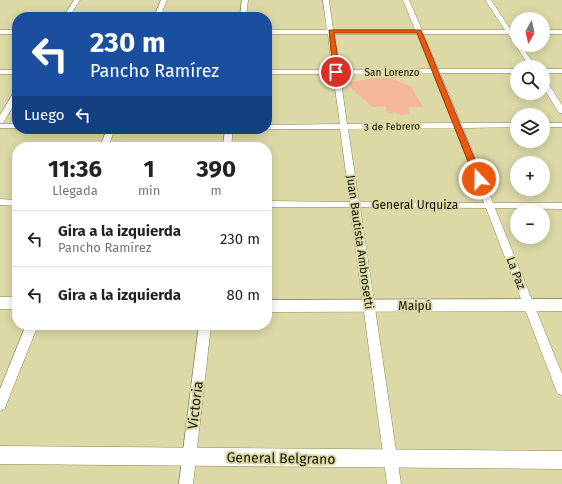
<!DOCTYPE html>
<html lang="es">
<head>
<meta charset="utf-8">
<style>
  body { margin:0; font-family:"Fira Sans",sans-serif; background:#f2f2f2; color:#222; height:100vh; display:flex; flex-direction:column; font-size:15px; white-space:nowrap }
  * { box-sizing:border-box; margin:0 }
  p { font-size:13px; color:#767676 }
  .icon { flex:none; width:22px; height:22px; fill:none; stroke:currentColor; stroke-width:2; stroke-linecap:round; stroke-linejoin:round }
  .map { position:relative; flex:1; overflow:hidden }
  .details { position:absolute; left:12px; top:142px; width:260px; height:188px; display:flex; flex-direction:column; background:#fff; border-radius:16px; box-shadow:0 2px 10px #0003 }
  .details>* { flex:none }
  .guide { position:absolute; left:12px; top:12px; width:260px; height:122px; border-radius:16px; box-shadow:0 2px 10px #0003; background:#1a4fa0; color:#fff; overflow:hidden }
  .needle { width:26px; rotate:188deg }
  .controls { position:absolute; left:510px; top:12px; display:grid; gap:8px }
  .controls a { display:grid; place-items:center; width:40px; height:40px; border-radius:50%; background:#fff; box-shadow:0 2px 10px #0003; font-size:20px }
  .pin { position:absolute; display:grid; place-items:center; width:34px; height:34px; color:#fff; margin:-17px; border:2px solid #fff; border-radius:50%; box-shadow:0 1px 4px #0007 }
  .me { position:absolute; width:44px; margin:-22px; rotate:339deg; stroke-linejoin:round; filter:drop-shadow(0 0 3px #0008) }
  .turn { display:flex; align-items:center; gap:14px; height:84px; padding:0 12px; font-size:18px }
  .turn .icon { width:52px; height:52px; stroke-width:2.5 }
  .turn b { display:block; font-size:28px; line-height:34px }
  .then { display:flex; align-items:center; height:38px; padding:0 12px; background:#0003; gap:8px; font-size:15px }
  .eta { display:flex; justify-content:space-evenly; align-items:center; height:68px; text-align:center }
  .eta b { font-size:24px; font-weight:700; line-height:28px }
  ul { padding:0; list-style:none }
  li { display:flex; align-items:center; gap:12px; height:56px; padding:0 12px; border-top:1px solid #e0e0e0 }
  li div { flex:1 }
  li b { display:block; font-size:15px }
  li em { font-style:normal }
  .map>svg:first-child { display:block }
  .green { fill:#f5b79b }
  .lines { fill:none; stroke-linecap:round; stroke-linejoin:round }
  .street-casing { stroke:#8b8859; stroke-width:1 }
  .secondary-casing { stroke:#8b8859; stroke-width:1 }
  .street { fill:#fff; fill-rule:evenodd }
  .secondary { fill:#fff; fill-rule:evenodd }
  .route { fill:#ea580c; stroke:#983908 }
  .labels { text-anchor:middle; stroke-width:4; stroke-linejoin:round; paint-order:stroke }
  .far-street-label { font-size:10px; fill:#151403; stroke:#dcd9a7 }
  .street-label { font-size:12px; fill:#151403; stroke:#dcd9a7 }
  .near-street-label { font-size:14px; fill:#151403; stroke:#dcd9a7 }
</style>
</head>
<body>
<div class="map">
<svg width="562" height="484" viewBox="0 0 562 484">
  <rect width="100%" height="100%" fill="#dcd9a7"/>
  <path class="green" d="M384,76L411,86L423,107H409L410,114L400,115L394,111L393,114L387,113L386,107H372L346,83Z"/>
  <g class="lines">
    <g class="street-casing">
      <g id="street">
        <path d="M74,0H80L69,17H63Z"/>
        <path d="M161,0H167L160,17H154Z"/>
        <path d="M242,0H248L246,17H240Z"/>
        <path d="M323,0H329L333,30H415L403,0H409L422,30H505L485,0H491L511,30H517V34H514L517,38V45H521L536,67H530L508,34H423L438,69H517V73H440L461,123H517V127L463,128L493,203H562V209L495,208L562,374V395L558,394L556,390L486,208L360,207L401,484H387L350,207H267V201L350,202L340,129H265H267V125L340,124L333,74H267V70H332L328,34H267V30H327ZM334,34H417L431,69L339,70ZM433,73L453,123L347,124L340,74ZM455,128L484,203L359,202L348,129Z"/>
        <rect x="0" y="30" width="17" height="4"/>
        <rect x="543" y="30" width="19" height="4"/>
        <rect x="543" y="69" width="19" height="4"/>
        <rect x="0" y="70" width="17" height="4"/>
        <path d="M543,80H546L562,105V113H559L543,87Z"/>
        <path d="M14,92H17V100L3,123H0V115Z"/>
        <rect x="543" y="123" width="19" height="4"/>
        <rect x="0" y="124" width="17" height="4"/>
        <path d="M107,129H115L108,147H100Z"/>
        <path d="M225,129H233L231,147H223Z"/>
        <path d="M0,199L17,200V206L0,205Z"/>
        <path d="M26,325H38L6,405L5,409L0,411V389Z"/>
        <path d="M199,325H211L193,484H179Z"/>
      </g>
    </g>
    <g class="secondary-casing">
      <g id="secondary">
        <rect x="0" y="297" width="17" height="12"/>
        <path d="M562,299V311L267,312V300Z"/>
        <path d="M0,446L562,451V469L0,464Z"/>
      </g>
    </g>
    <use href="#street" class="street"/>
    <use href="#secondary" class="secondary"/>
  </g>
  <path class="route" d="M329,30H421L483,179L482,181L475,179L417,33H334L340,72L336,74L333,72Z"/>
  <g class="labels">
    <g class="far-street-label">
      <text x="392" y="76">San Lorenzo</text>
      <text transform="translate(392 126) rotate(-1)" y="4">3 de Febrero</text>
    </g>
    <g class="street-label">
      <text x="415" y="209">General Urquiza</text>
      <text transform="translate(360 242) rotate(82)" y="4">Juan Bautista Ambrosetti</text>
      <text transform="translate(516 273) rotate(69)" y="4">La Paz</text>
      <text x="415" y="310">Maipú</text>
    </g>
    <g class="near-street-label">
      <text transform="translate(195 405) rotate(-83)" y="5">Victoria</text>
      <text transform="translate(281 458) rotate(1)" y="5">General Belgrano</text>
    </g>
  </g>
</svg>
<div class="controls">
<a><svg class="needle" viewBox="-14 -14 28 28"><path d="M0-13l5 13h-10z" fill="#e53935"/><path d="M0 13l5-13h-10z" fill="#767676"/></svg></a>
<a><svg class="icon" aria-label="search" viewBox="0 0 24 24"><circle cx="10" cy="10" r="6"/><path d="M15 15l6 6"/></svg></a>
<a><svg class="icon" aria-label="layers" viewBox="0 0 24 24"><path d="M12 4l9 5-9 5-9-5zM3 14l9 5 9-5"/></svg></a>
<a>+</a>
<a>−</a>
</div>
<div class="pin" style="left:336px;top:72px;background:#d93025"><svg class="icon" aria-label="arrive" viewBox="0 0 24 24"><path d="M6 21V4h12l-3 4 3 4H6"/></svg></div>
<svg class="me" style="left:479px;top:179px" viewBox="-20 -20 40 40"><circle r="17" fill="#ea580c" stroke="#fff" stroke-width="3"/><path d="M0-11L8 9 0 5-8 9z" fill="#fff"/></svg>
<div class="guide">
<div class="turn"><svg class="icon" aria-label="left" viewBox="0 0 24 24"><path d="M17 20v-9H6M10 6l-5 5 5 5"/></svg><div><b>230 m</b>Pancho Ramírez</div></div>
<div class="then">Luego<svg class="icon" aria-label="left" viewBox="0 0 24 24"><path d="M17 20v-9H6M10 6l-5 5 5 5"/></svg></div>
</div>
<section class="details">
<div class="eta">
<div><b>11:36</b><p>Llegada</p></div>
<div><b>1</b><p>min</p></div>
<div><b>390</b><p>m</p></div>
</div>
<ul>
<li><svg class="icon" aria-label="left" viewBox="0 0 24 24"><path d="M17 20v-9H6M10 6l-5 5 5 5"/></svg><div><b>Gira a la izquierda</b><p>Pancho Ramírez</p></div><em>230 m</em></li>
<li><svg class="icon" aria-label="left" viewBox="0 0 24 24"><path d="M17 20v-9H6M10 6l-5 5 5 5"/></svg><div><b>Gira a la izquierda</b></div><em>80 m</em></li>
</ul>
</section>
</div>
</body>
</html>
